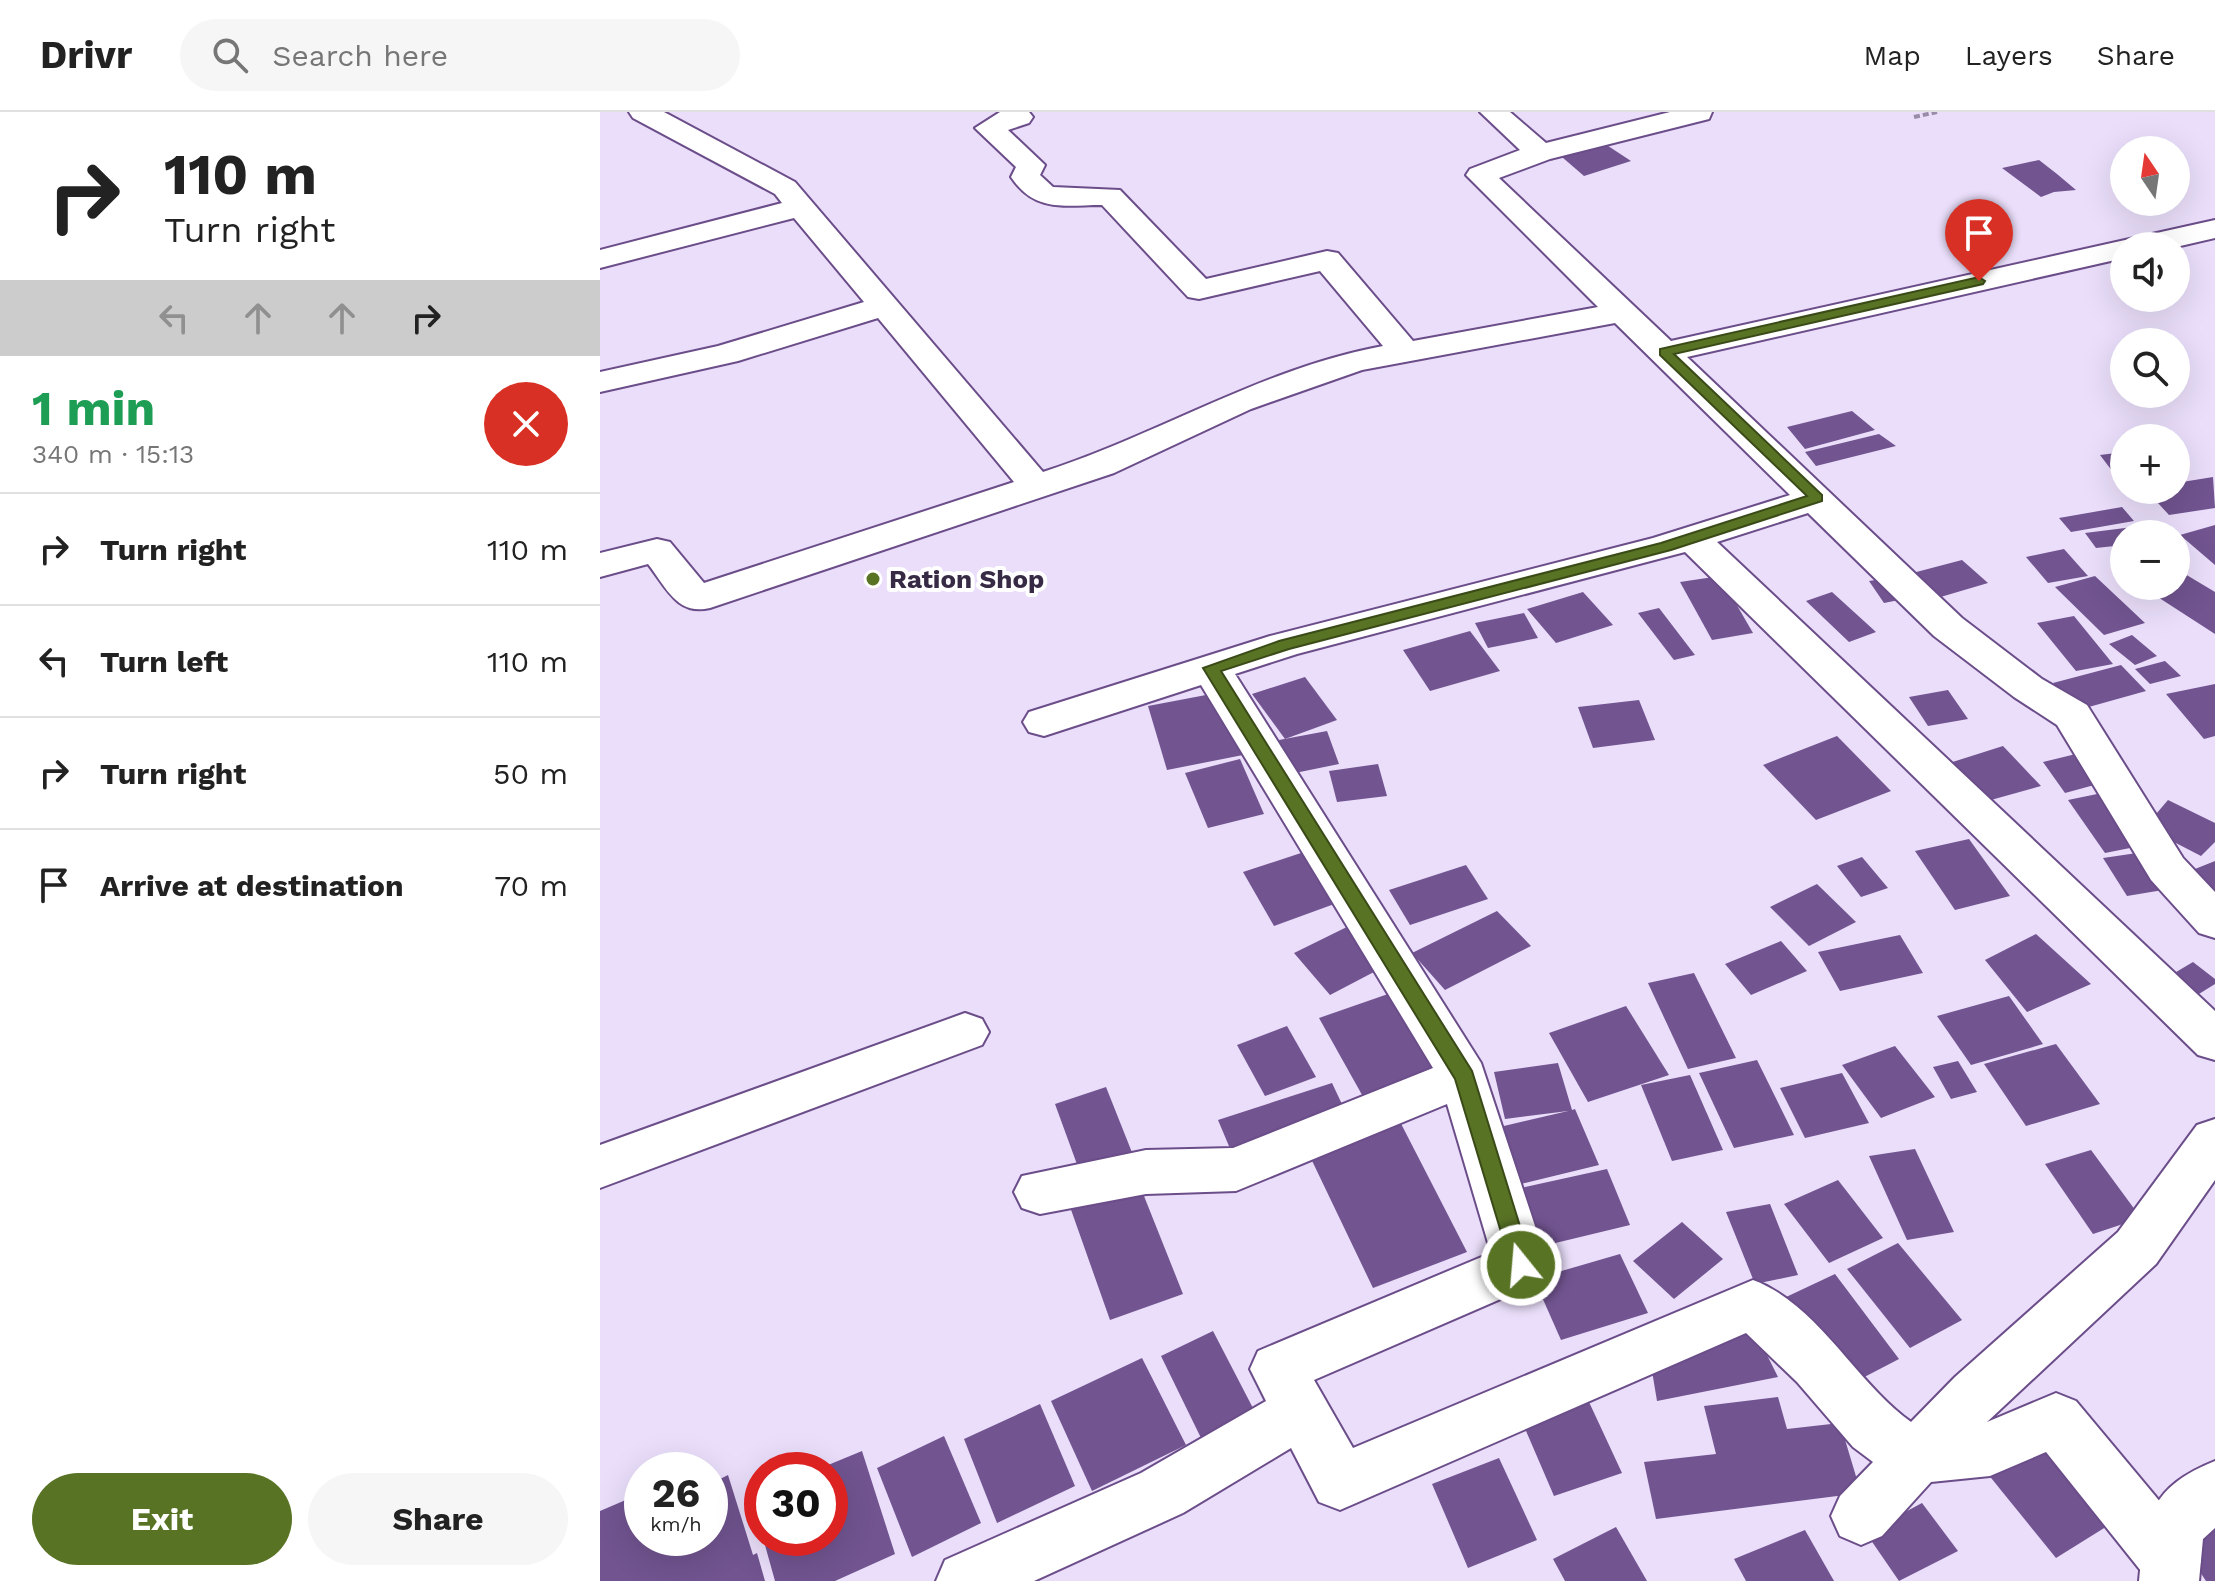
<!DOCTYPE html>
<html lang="en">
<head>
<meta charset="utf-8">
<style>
  body { margin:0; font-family:"Work Sans",sans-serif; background:#f6f6f6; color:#222; height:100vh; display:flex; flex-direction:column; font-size:30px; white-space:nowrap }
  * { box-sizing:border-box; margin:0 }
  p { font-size:26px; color:#767676 }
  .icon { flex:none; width:44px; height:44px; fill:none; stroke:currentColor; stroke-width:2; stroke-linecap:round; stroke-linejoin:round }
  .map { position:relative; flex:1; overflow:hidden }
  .side { display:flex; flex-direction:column; background:#fff; width:600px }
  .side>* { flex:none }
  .guide { background:#fff; color:#222; overflow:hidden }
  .needle { width:52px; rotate:347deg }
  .controls { position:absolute; left:1510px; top:24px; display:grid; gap:16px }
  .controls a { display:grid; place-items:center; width:80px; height:80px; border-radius:50%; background:#fff; box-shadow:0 8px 32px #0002; font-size:40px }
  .speed { position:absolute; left:24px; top:1340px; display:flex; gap:16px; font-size:40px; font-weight:700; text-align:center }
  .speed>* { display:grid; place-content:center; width:104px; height:104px; border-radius:50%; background:#fff; box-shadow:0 8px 32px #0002; line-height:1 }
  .speed small { font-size:20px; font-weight:400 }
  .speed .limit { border:12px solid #d22; background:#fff; color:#111 }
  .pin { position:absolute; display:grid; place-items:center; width:68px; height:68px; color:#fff; margin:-82px -34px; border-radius:50% 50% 50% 0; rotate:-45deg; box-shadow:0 0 8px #0007 }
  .pin .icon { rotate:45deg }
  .me { position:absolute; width:88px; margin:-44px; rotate:343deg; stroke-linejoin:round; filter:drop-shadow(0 0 6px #0008) }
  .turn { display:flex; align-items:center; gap:28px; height:168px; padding:0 32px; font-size:36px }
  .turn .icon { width:104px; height:104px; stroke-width:2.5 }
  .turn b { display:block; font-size:56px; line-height:68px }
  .lanes { display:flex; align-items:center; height:76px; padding:0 32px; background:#0003; justify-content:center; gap:40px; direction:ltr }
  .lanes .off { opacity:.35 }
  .round { display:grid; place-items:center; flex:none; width:84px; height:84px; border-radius:42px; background:#f6f6f6 }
  .headline { display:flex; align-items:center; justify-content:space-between; height:136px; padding:0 32px }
  h1 { font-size:48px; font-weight:700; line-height:60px; color:#1e9e55 }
  .cta { display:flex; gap:16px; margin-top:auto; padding:16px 32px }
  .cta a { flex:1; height:92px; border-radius:48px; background:#597325; color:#fff; font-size:32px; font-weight:700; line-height:92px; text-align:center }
  .cta a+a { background:#f6f6f6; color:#222 }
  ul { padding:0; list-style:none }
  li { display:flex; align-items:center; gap:24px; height:112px; padding:0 32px; border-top:2px solid #e0e0e0 }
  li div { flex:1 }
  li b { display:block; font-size:30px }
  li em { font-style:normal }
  header { display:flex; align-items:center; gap:48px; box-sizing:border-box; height:112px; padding:0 40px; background:#fff; border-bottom:2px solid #e0e0e0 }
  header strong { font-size:38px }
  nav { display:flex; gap:44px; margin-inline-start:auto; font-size:28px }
  .search { width:560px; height:72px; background:#f6f6f6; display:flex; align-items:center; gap:20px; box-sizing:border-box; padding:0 28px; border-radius:44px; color:#767676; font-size:30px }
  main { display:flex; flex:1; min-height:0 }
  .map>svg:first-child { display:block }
  .building { fill:#715490 }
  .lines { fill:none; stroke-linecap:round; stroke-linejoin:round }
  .street-casing { stroke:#6b4d89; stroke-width:4 }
  .secondary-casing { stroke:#6b4d89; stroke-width:4 }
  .path { stroke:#998ca8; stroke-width:4; stroke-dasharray:6 3; stroke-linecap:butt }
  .street { fill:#fff; fill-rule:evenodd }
  .secondary { fill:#fff; fill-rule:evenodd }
  .route { fill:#597325; stroke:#3a4b18; stroke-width:2 }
  .poi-dot { fill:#597325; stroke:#fff; stroke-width:3 }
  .labels { text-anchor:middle; stroke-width:8; stroke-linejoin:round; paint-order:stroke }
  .poi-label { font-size:26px; font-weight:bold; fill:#372a44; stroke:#fff; text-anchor:start }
</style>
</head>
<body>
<header>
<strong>Drivr</strong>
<div class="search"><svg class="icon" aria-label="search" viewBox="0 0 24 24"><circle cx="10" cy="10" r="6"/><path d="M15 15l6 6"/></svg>Search here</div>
<nav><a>Map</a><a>Layers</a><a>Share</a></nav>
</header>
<main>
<section class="side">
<div class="guide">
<div class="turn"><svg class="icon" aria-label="right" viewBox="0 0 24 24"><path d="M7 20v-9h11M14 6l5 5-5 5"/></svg><div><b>110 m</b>Turn right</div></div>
<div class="lanes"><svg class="icon off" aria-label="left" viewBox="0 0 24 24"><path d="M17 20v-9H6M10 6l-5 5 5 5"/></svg><svg class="icon off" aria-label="ahead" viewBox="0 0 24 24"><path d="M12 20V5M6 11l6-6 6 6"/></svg><svg class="icon off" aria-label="ahead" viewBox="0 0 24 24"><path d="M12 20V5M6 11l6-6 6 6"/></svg><svg class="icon" aria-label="right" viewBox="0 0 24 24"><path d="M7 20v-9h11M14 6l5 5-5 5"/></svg></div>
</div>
<div class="headline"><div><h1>1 min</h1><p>340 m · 15:13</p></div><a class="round" style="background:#d93025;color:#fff"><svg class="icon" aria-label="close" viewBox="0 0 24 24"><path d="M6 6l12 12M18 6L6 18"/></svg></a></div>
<ul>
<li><svg class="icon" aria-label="right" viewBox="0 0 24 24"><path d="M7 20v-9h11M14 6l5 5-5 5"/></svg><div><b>Turn right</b></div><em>110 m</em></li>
<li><svg class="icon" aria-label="left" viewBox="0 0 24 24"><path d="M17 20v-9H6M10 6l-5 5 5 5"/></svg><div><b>Turn left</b></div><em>110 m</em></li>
<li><svg class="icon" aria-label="right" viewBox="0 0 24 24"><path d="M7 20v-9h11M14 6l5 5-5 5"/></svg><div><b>Turn right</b></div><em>50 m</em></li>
<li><svg class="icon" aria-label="arrive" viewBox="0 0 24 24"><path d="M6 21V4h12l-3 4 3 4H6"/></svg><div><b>Arrive at destination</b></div><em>70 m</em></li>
</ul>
<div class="cta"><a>Exit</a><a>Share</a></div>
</section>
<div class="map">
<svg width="1615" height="1469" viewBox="0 0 1615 1469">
  <rect width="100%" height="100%" fill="#eadefa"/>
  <g class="building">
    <path d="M999,28L1031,49L984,64L955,39Z"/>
    <path d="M1439,48L1457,62L1476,78L1454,80L1441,85L1402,56Z"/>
    <path d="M1252,299L1275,318L1205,337L1187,315Z"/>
    <path d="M1279,322L1296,334L1216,354L1205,340Z"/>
    <path d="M1524,340V372H1522L1500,343Z"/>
    <path d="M1613,365L1615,396L1569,403L1546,378H1576V371Z"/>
    <path d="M1522,395L1534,409L1471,420L1459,406Z"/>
    <path d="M1615,413V453L1580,423Z"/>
    <path d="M1541,414L1548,422H1524V433L1496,436L1485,421Z"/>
    <path d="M1464,437L1488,464L1448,471L1426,445Z"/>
    <path d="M1362,448L1388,471L1327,489L1305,463Z"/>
    <path d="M1585,462L1615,480V522L1550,480L1562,474H1576V467Z"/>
    <path d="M1120,464L1153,521L1112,528L1080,470Z"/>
    <path d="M1495,464L1545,511L1504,523L1455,475Z"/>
    <path d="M1289,466L1304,487L1284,491L1269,469Z"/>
    <path d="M983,480L1013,513L956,531L927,497Z"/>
    <path d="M1232,480L1276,520L1249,530L1206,489Z"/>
    <path d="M1059,496L1095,543L1074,548L1038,501Z"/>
    <path d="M924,501L938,526L888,536L875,511Z"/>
    <path d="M1474,504L1513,552L1476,559L1437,511Z"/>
    <path d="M870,519L900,559L830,579L803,538Z"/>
    <path d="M1532,523L1557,544L1535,553L1509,532Z"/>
    <path d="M1565,549L1581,564L1550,572L1535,557Z"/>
    <path d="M1521,553L1546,579L1478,598L1453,571Z"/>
    <path d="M705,565L737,608L685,627L652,582Z"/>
    <path d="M1615,572V624L1604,627L1566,582Z"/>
    <path d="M1348,578L1368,607L1328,614L1309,585Z"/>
    <path d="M627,579L648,642L567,658L548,594Z"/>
    <path d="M1039,588L1055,628L993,636L978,595Z"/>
    <path d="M727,619L739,652L690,662L679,628Z"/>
    <path d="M1237,624L1291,679L1216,708L1163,653Z"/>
    <path d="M1403,634L1441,674L1373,693L1340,654Z"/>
    <path d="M1476,642L1498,672L1465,681L1443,650Z"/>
    <path d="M640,647L664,702L608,716L585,661Z"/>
    <path d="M778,652L787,684L737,690L729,659Z"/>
    <path d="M1502,681L1540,734L1505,741L1468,688Z"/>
    <path d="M1568,688L1615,711V730L1601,744L1545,715Z"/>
    <path d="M1369,727L1410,784L1355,798L1315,739Z"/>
    <path d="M704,740L737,791L674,814L643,760Z"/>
    <path d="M1544,740L1569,777L1527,784L1503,746Z"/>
    <path d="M1262,745L1288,776L1261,785L1237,754Z"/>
    <path d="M1615,749V795L1585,761Z"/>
    <path d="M866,753L888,787L810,813L789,778Z"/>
    <path d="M1217,772L1256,810L1209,834L1170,795Z"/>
    <path d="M897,799L931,834L845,878L812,841Z"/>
    <path d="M757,810L793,850L730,883L694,841Z"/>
    <path d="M1436,822L1491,872L1427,900L1385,848Z"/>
    <path d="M1300,823L1323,861L1240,879L1218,840Z"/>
    <path d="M1181,829L1207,859L1151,883L1125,852Z"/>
    <path d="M1593,850L1615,867V872L1586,890L1561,869Z"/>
    <path d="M1094,861L1136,946L1088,957L1048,871Z"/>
    <path d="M788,882L836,963L766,990L719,906Z"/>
    <path d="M1409,884L1443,932L1371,953L1337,904Z"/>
    <path d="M1026,894L1069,963L988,990L949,921Z"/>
    <path d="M687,914L716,965L665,984L637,933Z"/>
    <path d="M1456,932L1500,992L1426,1014L1384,952Z"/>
    <path d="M1295,934L1335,985L1281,1006L1242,953Z"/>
    <path d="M1157,948L1194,1023L1134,1036L1099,961Z"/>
    <path d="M1358,949L1377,980L1351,987L1333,955Z"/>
    <path d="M958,951L972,998L975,997L999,1053L908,1075L887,1018L968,999L905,1007L894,960Z"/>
    <path d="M1242,961L1269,1011L1205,1026L1180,976Z"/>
    <path d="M1090,963L1123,1038L1072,1049L1041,973Z"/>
    <path d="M732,971L749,1007L634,1046L618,1008Z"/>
    <path d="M506,975L535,1048L482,1066L455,992Z"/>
    <path d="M795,1000L867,1140L773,1176L704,1032Z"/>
    <path d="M1315,1037L1354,1120L1307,1128L1269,1044Z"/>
    <path d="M1491,1038L1541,1106L1493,1122L1445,1052Z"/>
    <path d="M1007,1057L1030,1113L943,1134L921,1076Z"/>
    <path d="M1238,1068L1283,1126L1229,1151L1184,1092Z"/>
    <path d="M538,1069L583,1182L510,1208L469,1092Z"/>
    <path d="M1170,1092L1198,1163L1155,1172L1126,1100Z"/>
    <path d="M1082,1110L1123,1147L1074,1187L1033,1149Z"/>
    <path d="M1298,1131L1362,1208L1310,1236L1247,1157Z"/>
    <path d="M1020,1142L1048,1201L961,1228L934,1167Z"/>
    <path d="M1235,1162L1299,1247L1249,1273L1184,1186Z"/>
    <path d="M613,1219L655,1300L601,1326L561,1244Z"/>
    <path d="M1155,1219L1178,1265L1057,1289L1051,1253Z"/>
    <path d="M542,1246L586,1333L492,1379L451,1289Z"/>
    <path d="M1178,1285L1187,1317L1240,1311L1261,1381L1056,1407L1044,1350L1116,1342L1104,1294Z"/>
    <path d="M989,1290L1022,1361L954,1384L923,1312Z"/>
    <path d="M440,1292L475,1374L397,1411L364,1327Z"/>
    <path d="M1443,1321L1517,1408L1456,1446L1383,1356Z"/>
    <path d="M344,1324L381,1411L312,1445L277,1356Z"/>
    <path d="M262,1339L295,1442L235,1469H175L163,1426H230V1358H216Z"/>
    <path d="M899,1346L937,1428L868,1456L832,1372Z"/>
    <path d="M128,1363L153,1443L157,1441L165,1469H0V1399L42,1381V1426H110V1372Z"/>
    <path d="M162,1381V1418L161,1419L152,1385Z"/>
    <path d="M1322,1391L1358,1439L1299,1469L1266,1421Z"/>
    <path d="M1615,1406V1469H1606L1575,1422Z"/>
    <path d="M1016,1415L1047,1469H965L953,1447Z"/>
    <path d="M1205,1418L1234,1469H1146L1134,1447Z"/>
  </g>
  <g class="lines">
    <g class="street-casing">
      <g id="street">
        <path d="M29,0H64L195,70L443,360C558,323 663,256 783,234L720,159L599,187L588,185L502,93C464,93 435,101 411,65L416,55L375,16L400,0H429L433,5L429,11L408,18L445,53L440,63L453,75L520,78L606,167L727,139L738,141L813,229L998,195L866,63L870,57L920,38L880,0H910L946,31L1070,0H1112L1109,7L950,47L899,66L1071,229L1615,108V126L1576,135L1524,134V146L1087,245L1362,506L1442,567L1487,593L1583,746L1615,780V826L1599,821L1551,768L1457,613L1414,585L1334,524L1208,401L1117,430L1615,899V948L1598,943L1085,440L697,542L635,562L881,951L948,1153L940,1170L714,1268L753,1336L1153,1168C1218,1192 1256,1271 1311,1310L1355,1265L1518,1120L1597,1013L1615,1007V1068L1556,1152L1387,1310L1456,1281L1476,1289L1592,1428L1601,1449L1593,1469H1549L1446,1340L1390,1364L1331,1370L1282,1424L1261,1433L1240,1424L1231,1404L1240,1384L1273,1350L1253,1335L1197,1270L1146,1221L740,1398L719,1390L691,1336L583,1401L434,1469H336L345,1448L541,1361L666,1289L650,1257L658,1239L891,1141L847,992L636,1079L546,1082L440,1102L422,1096L414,1080L422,1064L546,1038L633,1036L833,956L601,573L444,624L429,620L423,610L429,600L670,524L1053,426L1190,383L1015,211L762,258L651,297L514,361L110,496C77,504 66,475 48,452L0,465V441L57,427L70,430L104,471L414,370L278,206L138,249L0,280V260L118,234L264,190L194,106L0,156V138L182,91L175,82L33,6Z"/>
        <path d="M365,901L382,907L389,920L382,933L0,1076V1033Z"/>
      </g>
    </g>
    <g class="secondary-casing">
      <path id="secondary" d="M1615,1349V1416L1603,1427L1599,1469H1539C1545,1406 1550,1375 1615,1349Z"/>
    </g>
    <path class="path" d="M1314,5L1337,0"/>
    <use href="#street" class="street"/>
    <use href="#secondary" class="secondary"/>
  </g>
  <path class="route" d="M1379,165L1385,169L1383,172L1074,242L1222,383V389L1071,438L689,537L621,559L872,959L932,1153L929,1160L921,1163L913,1160L855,967L603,556L679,529L1061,431L1207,384L1060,243V237Z"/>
  <circle class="poi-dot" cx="273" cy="467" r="8"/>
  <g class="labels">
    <g class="poi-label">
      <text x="289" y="476">Ration Shop</text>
    </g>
  </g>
</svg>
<div class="controls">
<a><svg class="needle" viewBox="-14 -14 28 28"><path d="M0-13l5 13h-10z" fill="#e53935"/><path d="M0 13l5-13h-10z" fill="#767676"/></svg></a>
<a><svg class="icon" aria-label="sound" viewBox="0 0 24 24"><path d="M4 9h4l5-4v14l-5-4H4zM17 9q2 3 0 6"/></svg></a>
<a><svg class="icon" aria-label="search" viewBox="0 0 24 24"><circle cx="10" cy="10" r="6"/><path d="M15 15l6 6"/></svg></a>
<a>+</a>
<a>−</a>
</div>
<div class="speed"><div>26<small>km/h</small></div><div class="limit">30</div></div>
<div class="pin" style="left:1379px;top:169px;background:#d93025"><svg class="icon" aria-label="arrive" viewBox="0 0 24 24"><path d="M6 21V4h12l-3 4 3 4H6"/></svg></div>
<svg class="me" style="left:921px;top:1153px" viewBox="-20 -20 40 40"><circle r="17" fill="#597325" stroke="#fff" stroke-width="3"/><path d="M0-11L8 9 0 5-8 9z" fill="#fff"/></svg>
</div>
</main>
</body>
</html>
